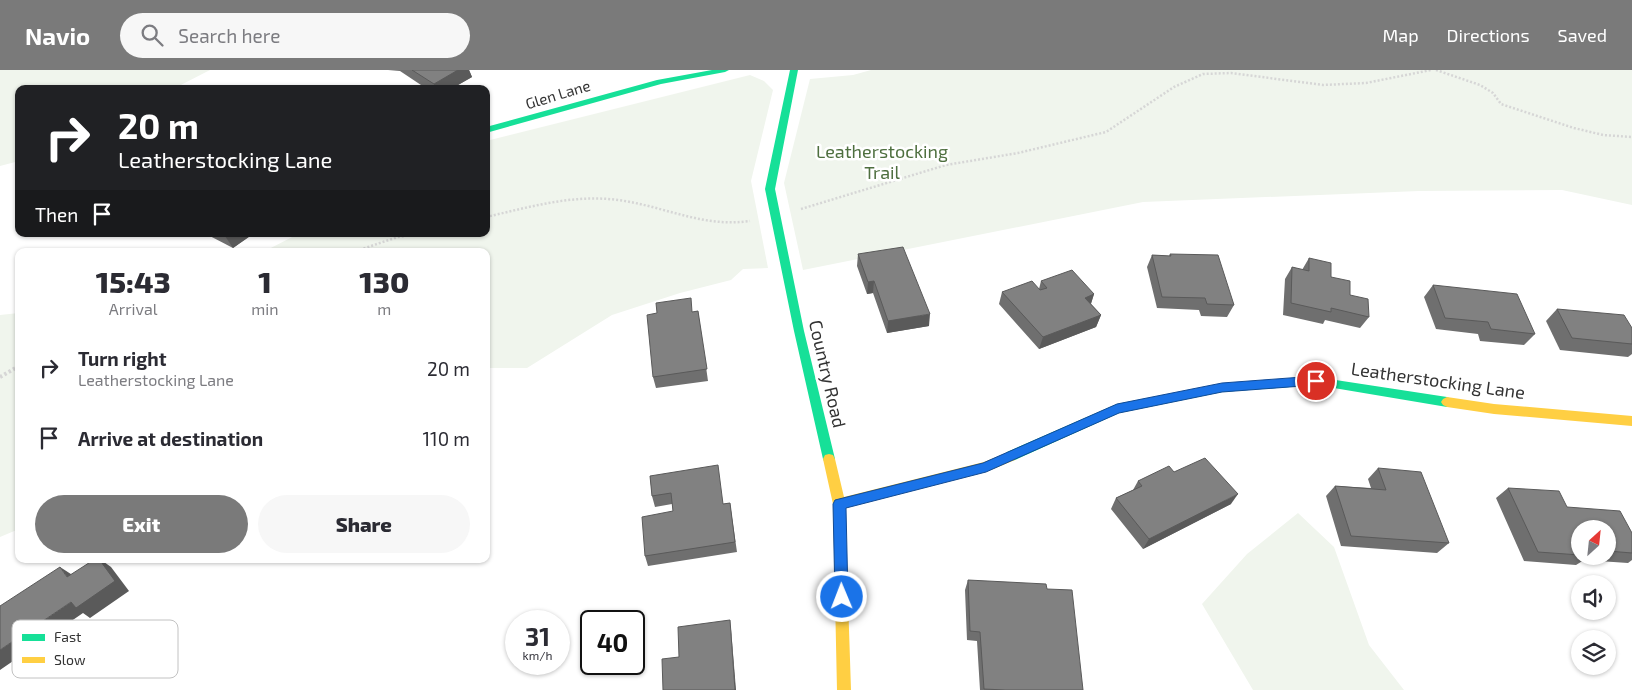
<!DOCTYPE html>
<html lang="en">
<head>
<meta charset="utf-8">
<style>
  body { margin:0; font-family:"Exo 2",sans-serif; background:#f7f7f7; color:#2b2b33; height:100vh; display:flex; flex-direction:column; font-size:19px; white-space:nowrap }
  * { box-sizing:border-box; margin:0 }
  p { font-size:16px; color:#7c7c81 }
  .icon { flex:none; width:28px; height:28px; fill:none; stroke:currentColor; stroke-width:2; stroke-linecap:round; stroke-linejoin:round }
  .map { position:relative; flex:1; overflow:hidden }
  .side { position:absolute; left:15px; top:178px; width:475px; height:315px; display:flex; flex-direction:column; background:#fff; border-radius:10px; box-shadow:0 1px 4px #0004 }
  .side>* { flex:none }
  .top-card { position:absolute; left:15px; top:15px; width:475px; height:152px; border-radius:10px; box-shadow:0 1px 4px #0004; background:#202124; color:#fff; overflow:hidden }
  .needle { width:32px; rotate:27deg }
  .fabs { position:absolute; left:1571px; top:450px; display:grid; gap:10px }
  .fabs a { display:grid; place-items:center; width:45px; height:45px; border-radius:50%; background:#fff; box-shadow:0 1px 4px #0004; font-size:25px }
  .speed { position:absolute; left:505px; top:540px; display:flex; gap:10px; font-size:25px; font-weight:700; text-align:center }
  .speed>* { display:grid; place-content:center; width:65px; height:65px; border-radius:50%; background:#fff; box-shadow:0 1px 4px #0004; line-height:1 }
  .speed small { font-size:12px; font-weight:400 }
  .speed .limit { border:2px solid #111; border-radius:8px; background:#fff; color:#111 }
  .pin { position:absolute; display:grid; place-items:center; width:42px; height:42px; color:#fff; margin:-21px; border:2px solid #fff; border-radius:50%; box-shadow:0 1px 5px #0007 }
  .me { position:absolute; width:55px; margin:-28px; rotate:359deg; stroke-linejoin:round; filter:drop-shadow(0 0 4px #0008) }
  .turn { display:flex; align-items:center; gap:18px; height:105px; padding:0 20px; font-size:22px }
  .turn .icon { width:65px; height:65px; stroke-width:2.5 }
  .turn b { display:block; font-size:35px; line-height:42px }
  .then { display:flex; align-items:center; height:48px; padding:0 20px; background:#0003; gap:10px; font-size:19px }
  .eta { display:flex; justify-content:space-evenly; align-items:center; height:85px; text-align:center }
  .eta b { font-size:30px; font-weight:800; line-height:35px }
  .button { display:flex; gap:10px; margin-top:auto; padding:10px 20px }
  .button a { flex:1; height:58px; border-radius:30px; background:#7a7a7a; color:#fff; font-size:20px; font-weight:800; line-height:58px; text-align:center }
  .button a+a { background:#f7f7f7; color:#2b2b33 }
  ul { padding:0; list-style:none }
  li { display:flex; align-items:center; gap:15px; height:70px; padding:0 20px }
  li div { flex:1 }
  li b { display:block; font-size:19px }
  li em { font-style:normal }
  header { display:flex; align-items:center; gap:30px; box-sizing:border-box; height:70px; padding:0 25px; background:#7a7a7a; color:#fff }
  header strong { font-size:24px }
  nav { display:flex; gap:28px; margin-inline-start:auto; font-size:18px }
  .search { width:350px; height:45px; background:#f7f7f7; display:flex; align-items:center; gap:12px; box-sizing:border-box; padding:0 18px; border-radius:28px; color:#7c7c81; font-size:19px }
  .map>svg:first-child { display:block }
  .green { fill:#f0f5ed }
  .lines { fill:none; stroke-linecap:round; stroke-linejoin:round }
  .path-far1 { stroke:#d6d6d6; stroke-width:2.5; stroke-dasharray:2 2; stroke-linecap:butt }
  .path { stroke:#d6d6d6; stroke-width:4; stroke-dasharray:2.5 2.5; stroke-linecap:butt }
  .fast { fill:#16e098; fill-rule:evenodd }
  .slow { fill:#ffcf43; fill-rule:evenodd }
  .wall { fill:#6f6f6f; fill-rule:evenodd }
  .shaded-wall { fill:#5a5a5a }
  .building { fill:#818181; stroke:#5a5a5a }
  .route { fill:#1a73e8; stroke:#114b97 }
  .labels { text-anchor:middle; stroke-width:5; stroke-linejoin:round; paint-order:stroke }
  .far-street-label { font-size:15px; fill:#333; stroke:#fff }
  .park-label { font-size:18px; fill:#4e6f3f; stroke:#fff }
  .street-label { font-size:18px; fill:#333; stroke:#fff }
  .key { fill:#fff; stroke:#c2c2c2; stroke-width:1 }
  .key-label { font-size:14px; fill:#333 }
</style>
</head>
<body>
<header>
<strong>Navio</strong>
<div class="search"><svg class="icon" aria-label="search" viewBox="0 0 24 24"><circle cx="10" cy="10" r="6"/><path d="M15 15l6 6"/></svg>Search here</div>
<nav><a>Map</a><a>Directions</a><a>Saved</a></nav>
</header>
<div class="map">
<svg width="1632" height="620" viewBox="0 0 1632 620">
  <rect width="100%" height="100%" fill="#fff"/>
  <g class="green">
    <path d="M0,0H210L173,19H19V91L0,96Z"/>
    <path d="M871,0H1632V135L1562,120L1419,121L1143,132L803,200L784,113L810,9L853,5Z"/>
    <path d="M750,5L764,11L773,20L751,111L768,198L743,199L731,210L680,223L612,245L527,298H486V181H265L298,164H486V71Z"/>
    <path d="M19,243V459L0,467V245Z"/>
    <path d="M1298,443L1334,477L1369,575L1404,620H1253L1202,534L1247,484Z"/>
  </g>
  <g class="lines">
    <g class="path-far1">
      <path d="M1436,0L1480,15L1493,23L1501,34L1574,58L1603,65L1632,67"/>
      <path d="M801,139L946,95L1018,83L1106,62L1174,17L1203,4L1231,3L1323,15L1366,13L1431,0"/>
      <path d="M486,147C530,137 573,124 618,130C664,136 703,158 750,151"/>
      <path d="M356,181L398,167L418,164"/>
    </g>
    <path class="path" d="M0,307L19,296"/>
    <g class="fast">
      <path d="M712,0H729L725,2L661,14L486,63V57L657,10Z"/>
      <path d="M790,0H798L775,119L804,261L835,389L833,393L829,394L825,393L823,389L794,261L765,119Z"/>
      <path d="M1316,307L1447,327L1451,329L1453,332L1451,335L1447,337L1316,315L1222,322L1119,343L1015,390L1011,391L1007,390L1005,386L1007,382L1117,334L1222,314Z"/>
    </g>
    <g class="slow">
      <path d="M1447,327L1494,334L1632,346V356L1494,344L1447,337L1443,335L1441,332L1443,329Z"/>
      <path d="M1011,381L1015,382L1017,386L1015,390L986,402L845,438L851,620H837L833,434L823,389L825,385L829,384L833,385L835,389L844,427L984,392Z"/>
    </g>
  </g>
  <g class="wall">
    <path d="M388,0H469L472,7L451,19H427L400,1Z"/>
    <path d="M206,164H253L233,178Z"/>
    <path d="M858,184L929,256L887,263L873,223L867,224L857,196Z"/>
    <path d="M1170,184L1234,235L1227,247L1201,246L1199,240L1157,238L1147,197L1152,185L1169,186Z"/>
    <path d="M1309,188L1331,207L1350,225L1369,247L1360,258L1325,250L1323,254L1283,245L1285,209L1292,197L1302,200Z"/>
    <path d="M1041,211L1094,224L1091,234L1101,245L1096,257L1039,279L999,234L1002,222L1039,219Z"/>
    <path d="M1433,215L1535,264L1524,275L1480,271L1478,264L1436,259L1424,227Z"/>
    <path d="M1557,239L1632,258V284L1628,287L1560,280L1546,251Z"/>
    <path d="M698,241L708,311L656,318L653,307L693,242Z"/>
    <path d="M1378,398L1449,473L1437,483L1341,476L1326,426L1335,416L1371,418L1368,409Z"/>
    <path d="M1174,402L1231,434L1143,479L1111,439L1116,428L1133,420L1138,411Z"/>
    <path d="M650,406L723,434L730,433L737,482L648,496L645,486L673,441L672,434L655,437L652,426Z"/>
    <path d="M1508,418L1567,437L1632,463V490L1628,493L1584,490L1576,495L1524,491L1496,428ZM1580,459H1608V486H1580Z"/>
    <path d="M968,510L1047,519L1083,620H980L977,571L967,570L965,520Z"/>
  </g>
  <g class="shaded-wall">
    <path d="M458,0H469L472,7L451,19H436L434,14Z"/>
    <path d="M228,164H253L233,178L225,166Z"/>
    <path d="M260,164H266L262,167Z"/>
    <path d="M874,211L873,223L867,224L868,212Z"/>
    <path d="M1094,224L1090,236L1085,228Z"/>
    <path d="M930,244L929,256L887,263L888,251Z"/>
    <path d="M1101,245L1096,257L1039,279L1043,267Z"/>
    <path d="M1238,424L1231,434L1143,479L1149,469Z"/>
    <path d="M99,489H100L111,497L129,521L90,548L83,543L0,600V580L71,532Z"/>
    <path d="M60,497L74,506L67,507Z"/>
    <path d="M730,550L731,559L736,620H735Z"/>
  </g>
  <g class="building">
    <path d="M412,0H458L434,14Z"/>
    <path d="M220,164H228L225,166Z"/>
    <path d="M903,177L930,244L888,251L874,211L868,212L858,184Z"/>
    <path d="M1170,184L1218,185L1234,235L1207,234L1205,228L1162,227L1152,185L1171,186Z"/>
    <path d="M1309,188L1331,193V207L1350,211V225L1368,229L1369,247L1331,238V242L1291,233L1292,197L1309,201Z"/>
    <path d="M1072,200L1094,224L1085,228L1101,245L1043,267L1002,222L1032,211L1040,220L1047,218L1041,211Z"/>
    <path d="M1433,215L1517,224L1535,264L1491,259L1488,252L1445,248Z"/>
    <path d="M691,228L692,242L698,241L707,299L653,307L647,245L657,243L656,233Z"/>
    <path d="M1557,239L1624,245L1632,258V274L1572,268Z"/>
    <path d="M1205,388L1238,424L1149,469L1116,428L1142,416L1138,411L1169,396L1174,402Z"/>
    <path d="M718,395L723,434L730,433L735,472L645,486L642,447L673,441L671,423L652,426L650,406Z"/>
    <path d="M1378,398L1421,402L1449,473L1351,466L1335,416L1386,420Z"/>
    <path d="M1508,418L1559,421L1567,437L1620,441L1632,463V483L1608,481V459H1580V485L1538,482Z"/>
    <path d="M95,489H99L115,511L76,538L71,532L0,580V536L60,497L67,507Z"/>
    <path d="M968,510L1046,514L1047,519L1072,520L1083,620H1005L984,619L980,562L970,561Z"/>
    <path d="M730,550L735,620H663L662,589L679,587L678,557Z"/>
  </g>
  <path class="route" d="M1316,306L1322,311L1316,315L1222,322L1119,343L986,402L846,438L848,527L846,532L842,533L837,532L835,527L833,434L835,430L983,393L1117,334L1222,313Z"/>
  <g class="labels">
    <g class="far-street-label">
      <text transform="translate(558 25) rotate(-17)" y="5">Glen Lane</text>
    </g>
    <g class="park-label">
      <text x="882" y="88">Leatherstocking<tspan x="882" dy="21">Trail</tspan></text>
    </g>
    <g class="street-label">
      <text transform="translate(827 304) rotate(77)" y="6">Country Road</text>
      <text transform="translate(1438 311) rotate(8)" y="6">Leatherstocking Lane</text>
    </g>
  </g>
  <rect x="12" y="550" width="166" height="58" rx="8" class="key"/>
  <rect x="22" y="564" width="23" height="7" fill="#16e098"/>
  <rect x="22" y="587" width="23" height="6" fill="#ffcf43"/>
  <g class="key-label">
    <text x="54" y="572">Fast</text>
    <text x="54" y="595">Slow</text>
  </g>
</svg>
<div class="fabs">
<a><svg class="needle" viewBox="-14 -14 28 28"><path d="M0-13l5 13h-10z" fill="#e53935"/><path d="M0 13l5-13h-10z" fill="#7c7c81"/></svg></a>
<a><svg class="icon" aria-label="sound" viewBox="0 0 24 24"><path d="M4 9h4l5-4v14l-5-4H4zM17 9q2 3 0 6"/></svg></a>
<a><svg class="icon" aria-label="layers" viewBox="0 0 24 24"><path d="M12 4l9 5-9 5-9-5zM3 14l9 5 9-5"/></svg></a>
</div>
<div class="speed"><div>31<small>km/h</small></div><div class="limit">40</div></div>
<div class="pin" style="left:1316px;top:311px;background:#d93025"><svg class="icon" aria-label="arrive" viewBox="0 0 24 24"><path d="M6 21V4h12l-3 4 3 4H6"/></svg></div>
<svg class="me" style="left:842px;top:527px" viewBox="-20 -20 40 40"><circle r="17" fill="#1a73e8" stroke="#fff" stroke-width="3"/><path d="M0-11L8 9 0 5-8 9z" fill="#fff"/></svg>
<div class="top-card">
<div class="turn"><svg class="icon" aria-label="right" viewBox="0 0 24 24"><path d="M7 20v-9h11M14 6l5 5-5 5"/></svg><div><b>20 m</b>Leatherstocking Lane</div></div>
<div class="then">Then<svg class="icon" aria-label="arrive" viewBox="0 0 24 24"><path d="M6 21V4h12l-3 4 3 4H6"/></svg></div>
</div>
<section class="side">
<div class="eta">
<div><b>15:43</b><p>Arrival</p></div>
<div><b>1</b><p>min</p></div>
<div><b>130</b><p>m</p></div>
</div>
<ul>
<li><svg class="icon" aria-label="right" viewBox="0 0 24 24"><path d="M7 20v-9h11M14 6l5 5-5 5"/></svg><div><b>Turn right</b><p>Leatherstocking Lane</p></div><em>20 m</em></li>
<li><svg class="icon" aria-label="arrive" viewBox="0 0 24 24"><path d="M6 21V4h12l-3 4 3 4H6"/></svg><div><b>Arrive at destination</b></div><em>110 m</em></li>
</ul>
<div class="button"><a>Exit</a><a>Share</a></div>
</section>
</div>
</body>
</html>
